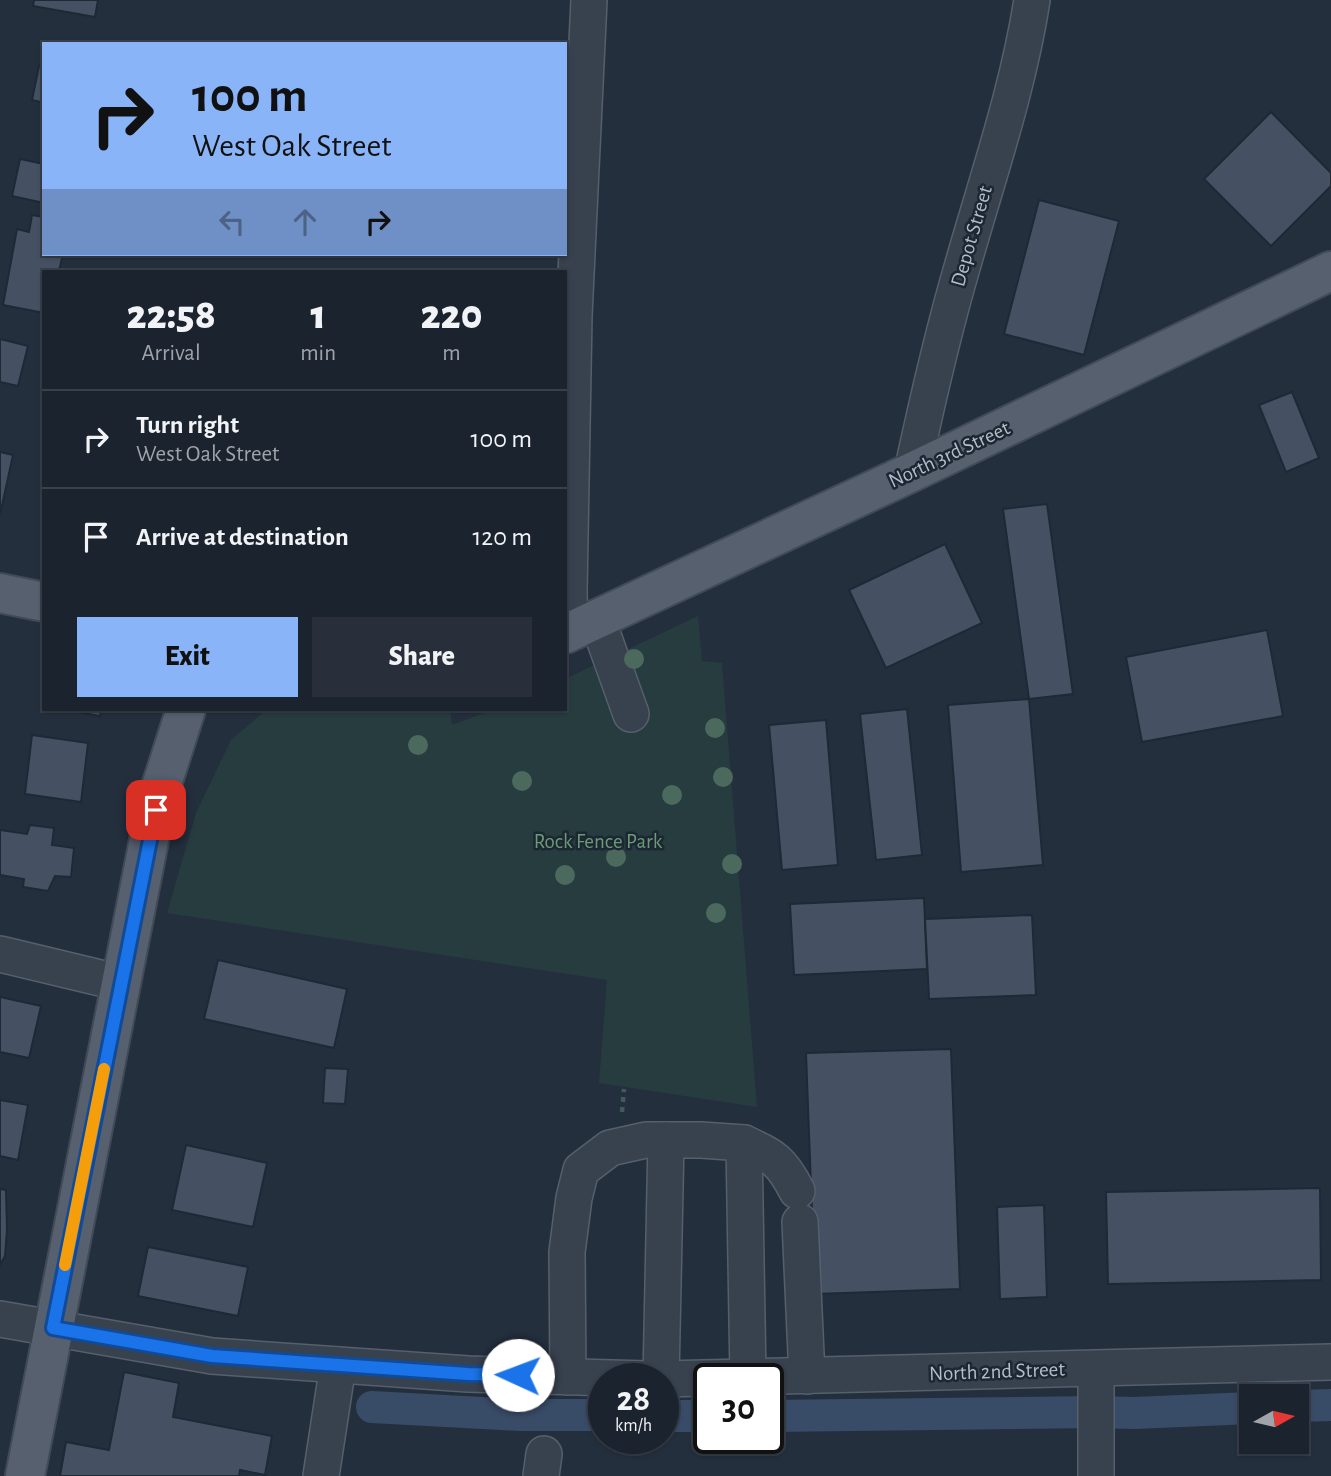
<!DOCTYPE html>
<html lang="en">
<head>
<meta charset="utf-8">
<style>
  body { margin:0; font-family:"Alegreya Sans",sans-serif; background:#282f3a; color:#f1f3f6; height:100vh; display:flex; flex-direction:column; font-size:26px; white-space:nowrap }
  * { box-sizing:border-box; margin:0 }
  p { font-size:23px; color:#a0a4aa }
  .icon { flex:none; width:38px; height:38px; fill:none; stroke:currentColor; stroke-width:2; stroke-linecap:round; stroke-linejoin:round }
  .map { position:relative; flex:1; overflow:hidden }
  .sheet { position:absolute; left:42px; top:270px; width:525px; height:441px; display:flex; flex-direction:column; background:#1b232e; border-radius:0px; box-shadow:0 2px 5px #0004,0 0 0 2px #39404a }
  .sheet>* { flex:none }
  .top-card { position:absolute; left:42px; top:42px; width:525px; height:214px; border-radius:0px; box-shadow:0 2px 5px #0004,0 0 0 2px #39404a; background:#8ab4f8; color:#111; overflow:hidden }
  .needle { width:46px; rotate:82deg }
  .fabs { position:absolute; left:1239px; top:1384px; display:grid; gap:14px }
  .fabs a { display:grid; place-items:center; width:70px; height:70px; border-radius:0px; background:#1b232e; box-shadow:0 2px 5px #0004,0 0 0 2px #39404a; font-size:35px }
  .speed { position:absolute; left:588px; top:1363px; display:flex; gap:14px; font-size:35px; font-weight:700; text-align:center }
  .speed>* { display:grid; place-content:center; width:91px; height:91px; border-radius:50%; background:#1b232e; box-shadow:0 2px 5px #0004,0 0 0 2px #39404a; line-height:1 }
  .speed small { font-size:18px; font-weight:400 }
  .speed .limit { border:4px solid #111; border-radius:10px; background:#fff; color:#111 }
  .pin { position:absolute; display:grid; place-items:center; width:60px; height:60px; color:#fff; margin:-30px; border-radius:14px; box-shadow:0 4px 10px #0006 }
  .me { position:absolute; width:77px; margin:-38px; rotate:272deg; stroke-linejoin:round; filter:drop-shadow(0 0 5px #0008) }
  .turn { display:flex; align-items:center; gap:24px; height:147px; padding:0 35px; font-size:32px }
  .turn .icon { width:91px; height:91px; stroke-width:2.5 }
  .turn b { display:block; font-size:49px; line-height:60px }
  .lanes { display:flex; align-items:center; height:66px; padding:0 35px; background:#0003; justify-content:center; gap:35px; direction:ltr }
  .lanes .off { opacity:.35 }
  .eta { display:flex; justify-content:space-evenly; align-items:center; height:119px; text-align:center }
  .eta b { font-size:42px; font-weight:800; line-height:49px }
  .action { display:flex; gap:14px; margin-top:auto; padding:14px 35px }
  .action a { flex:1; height:80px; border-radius:0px; background:#8ab4f8; color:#111; font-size:28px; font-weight:800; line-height:80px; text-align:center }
  .action a+a { background:#282f3a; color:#f1f3f6 }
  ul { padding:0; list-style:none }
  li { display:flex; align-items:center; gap:21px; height:98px; padding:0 35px; border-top:2px solid #39404a }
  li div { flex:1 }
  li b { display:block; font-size:26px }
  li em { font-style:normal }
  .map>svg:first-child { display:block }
  .green { fill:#263c3f }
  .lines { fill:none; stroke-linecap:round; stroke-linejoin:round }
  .canal { stroke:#394c67; stroke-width:32 }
  .building { fill:#455162; stroke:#1f2835; stroke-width:2 }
  .minor-casing { stroke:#565f6c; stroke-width:38 }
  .major-casing { stroke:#414a57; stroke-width:42 }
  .path { stroke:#44595c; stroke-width:4.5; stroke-dasharray:5 5; stroke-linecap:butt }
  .minor { stroke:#38414e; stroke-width:35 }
  .major { stroke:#56606e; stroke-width:38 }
  .tree { fill:#4b6a5d }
  .route-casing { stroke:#114b97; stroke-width:18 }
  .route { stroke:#1a73e8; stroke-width:12 }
  .slow { stroke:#f59e0b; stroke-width:12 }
  .labels { text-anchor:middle; stroke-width:5; stroke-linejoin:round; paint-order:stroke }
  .street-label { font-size:21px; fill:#b4bcc9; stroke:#1d2633 }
  .park-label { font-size:21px; fill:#6b9a76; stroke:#1d2633 }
</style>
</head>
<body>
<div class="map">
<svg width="1331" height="1476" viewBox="0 0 1331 1476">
  <rect width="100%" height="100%" fill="#242f3e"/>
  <path class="green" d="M698,616L702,661L722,663L757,1107L599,1083L607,980L167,913L196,813L231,740L267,709H450L452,725L495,709H565V679Z"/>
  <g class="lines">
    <g class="canal">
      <path d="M1297,1406L1331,1405"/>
      <path d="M372,1407L520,1415H604"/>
      <path d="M663,1416H709"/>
      <path d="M768,1416L1096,1412L1134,1413L1251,1408"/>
    </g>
  </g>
  <g class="building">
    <path d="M34,0H98L95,17L33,6Z"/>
    <path d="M39,66L44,67V103L32,100Z"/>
    <path d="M1271,112L1331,173V186L1271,246L1204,179Z"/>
    <path d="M20,159L44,164V203L12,196Z"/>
    <path d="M1039,200L1119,221L1084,355L1004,334Z"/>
    <path d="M32,215L44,217V254H63L59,271H44V313L3,305L17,229L29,232Z"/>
    <path d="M0,339L28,346L18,386L0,382Z"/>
    <path d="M1292,392L1319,458L1286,472L1259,405Z"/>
    <path d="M0,452L13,455L0,515Z"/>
    <path d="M1047,504L1073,694L1029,699L1003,509Z"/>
    <path d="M945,544L982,623L886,668L849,590Z"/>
    <path d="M1267,630L1283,716L1142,742L1126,657Z"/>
    <path d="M1029,699L1043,865L961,872L948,705Z"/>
    <path d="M61,709H101L100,716Z"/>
    <path d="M907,709L922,855L876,860L860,714Z"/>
    <path d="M826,720L838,865L782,870L769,725Z"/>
    <path d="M32,735L88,743L81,802L25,794Z"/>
    <path d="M30,825L54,828L52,845L74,848L71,877L55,876L48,891L23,887L24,879L0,875V830L27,834Z"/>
    <path d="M924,898L927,969L794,975L790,904Z"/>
    <path d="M1032,915L1036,995L929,999L925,919Z"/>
    <path d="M218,960L347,989L334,1048L204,1019Z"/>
    <path d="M0,997L41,1006L29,1058L0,1052Z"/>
    <path d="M951,1049L960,1289L815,1294L806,1053Z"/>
    <path d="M325,1068L348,1069L345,1104L323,1103Z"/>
    <path d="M0,1100L28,1105L18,1160L0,1156Z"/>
    <path d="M186,1145L267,1163L253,1227L172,1210Z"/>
    <path d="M1320,1188L1321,1280L1108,1284L1106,1192Z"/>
    <path d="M0,1189L6,1190L7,1230L5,1256L0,1265Z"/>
    <path d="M1044,1205L1047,1297L1000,1299L997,1207Z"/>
    <path d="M148,1247L248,1267L238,1316L138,1296Z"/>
    <path d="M124,1372L179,1383L173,1417L272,1436L265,1475L240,1470L239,1476H60L66,1442L109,1450Z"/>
  </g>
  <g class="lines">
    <g class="minor-casing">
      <g id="minor">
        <path d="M912,472C927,402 943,332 963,264C988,176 1018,90 1032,0"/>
        <path d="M597,619L631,714"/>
        <path d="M570,632L569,592L574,316L589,0"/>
        <path d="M0,954L121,983"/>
        <path d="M744,1143C774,1157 781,1160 797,1191"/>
        <path d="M800,1222L807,1376"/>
        <path d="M0,1319L212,1356L468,1374L647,1379"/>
        <path d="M1096,1369V1476"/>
        <path d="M568,1377L567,1252L574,1198L581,1170L610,1148L646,1140H701L744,1143L748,1378"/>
        <path d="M661,1379L666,1140"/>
        <path d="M663,1379L1331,1362"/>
        <path d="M321,1476L338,1365"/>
        <path d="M541,1476L544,1454"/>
      </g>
    </g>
    <g class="major-casing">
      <g id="major">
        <path d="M0,593L44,602"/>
        <path d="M565,634L912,472L1331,271"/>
        <path d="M25,1476L150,835L162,784L186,709"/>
      </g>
    </g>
    <path class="path" d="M622,1112L624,1089"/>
    <use href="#minor" class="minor"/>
    <use href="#major" class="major"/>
  </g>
  <g class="tree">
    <circle cx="634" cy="659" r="10"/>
    <circle cx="715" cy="728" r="10"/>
    <circle cx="418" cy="745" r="10"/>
    <circle cx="723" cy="777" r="10"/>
    <circle cx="522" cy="781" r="10"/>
    <circle cx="672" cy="795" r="10"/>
    <circle cx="616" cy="857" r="10"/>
    <circle cx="732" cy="864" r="10"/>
    <circle cx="565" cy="875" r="10"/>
    <circle cx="716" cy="913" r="10"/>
  </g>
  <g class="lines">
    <g class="route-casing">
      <path id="route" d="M156,810L53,1328L212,1356L468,1374L518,1375"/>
    </g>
    <use href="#route" class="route"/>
    <path class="slow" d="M65,1265L104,1069"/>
  </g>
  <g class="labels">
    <g class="street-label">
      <text transform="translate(971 236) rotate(-74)" y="7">Depot Street</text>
      <text transform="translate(949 454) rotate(-25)" y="7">North 3rd Street</text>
      <text transform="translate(997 1371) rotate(-2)" y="7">North 2nd Street</text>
    </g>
    <g class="park-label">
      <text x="598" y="848">Rock Fence Park</text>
    </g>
  </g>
</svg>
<div class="fabs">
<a><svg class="needle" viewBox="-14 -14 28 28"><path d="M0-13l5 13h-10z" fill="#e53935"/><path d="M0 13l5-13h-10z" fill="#a0a4aa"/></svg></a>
</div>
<div class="speed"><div>28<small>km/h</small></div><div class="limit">30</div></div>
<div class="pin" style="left:156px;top:810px;background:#d93025"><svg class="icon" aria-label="arrive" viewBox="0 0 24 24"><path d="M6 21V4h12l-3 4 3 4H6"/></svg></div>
<svg class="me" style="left:518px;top:1375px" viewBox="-20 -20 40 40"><circle r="19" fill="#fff"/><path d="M0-13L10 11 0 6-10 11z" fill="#1a73e8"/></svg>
<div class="top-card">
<div class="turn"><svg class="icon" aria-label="right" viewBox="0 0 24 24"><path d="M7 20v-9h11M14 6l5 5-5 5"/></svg><div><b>100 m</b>West Oak Street</div></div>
<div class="lanes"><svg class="icon off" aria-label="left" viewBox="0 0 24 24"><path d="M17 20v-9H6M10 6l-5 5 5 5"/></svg><svg class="icon off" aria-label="ahead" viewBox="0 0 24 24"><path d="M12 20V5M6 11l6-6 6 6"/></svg><svg class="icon" aria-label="right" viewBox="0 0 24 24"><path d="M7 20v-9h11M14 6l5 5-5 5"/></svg></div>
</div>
<section class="sheet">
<div class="eta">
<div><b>22:58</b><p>Arrival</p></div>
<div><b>1</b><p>min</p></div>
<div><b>220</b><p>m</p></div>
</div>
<ul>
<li><svg class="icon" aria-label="right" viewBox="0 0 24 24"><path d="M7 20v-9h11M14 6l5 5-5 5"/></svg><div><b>Turn right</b><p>West Oak Street</p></div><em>100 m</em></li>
<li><svg class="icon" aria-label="arrive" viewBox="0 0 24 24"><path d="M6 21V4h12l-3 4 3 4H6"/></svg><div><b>Arrive at destination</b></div><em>120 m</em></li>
</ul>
<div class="action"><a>Exit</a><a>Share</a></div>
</section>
</div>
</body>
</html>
